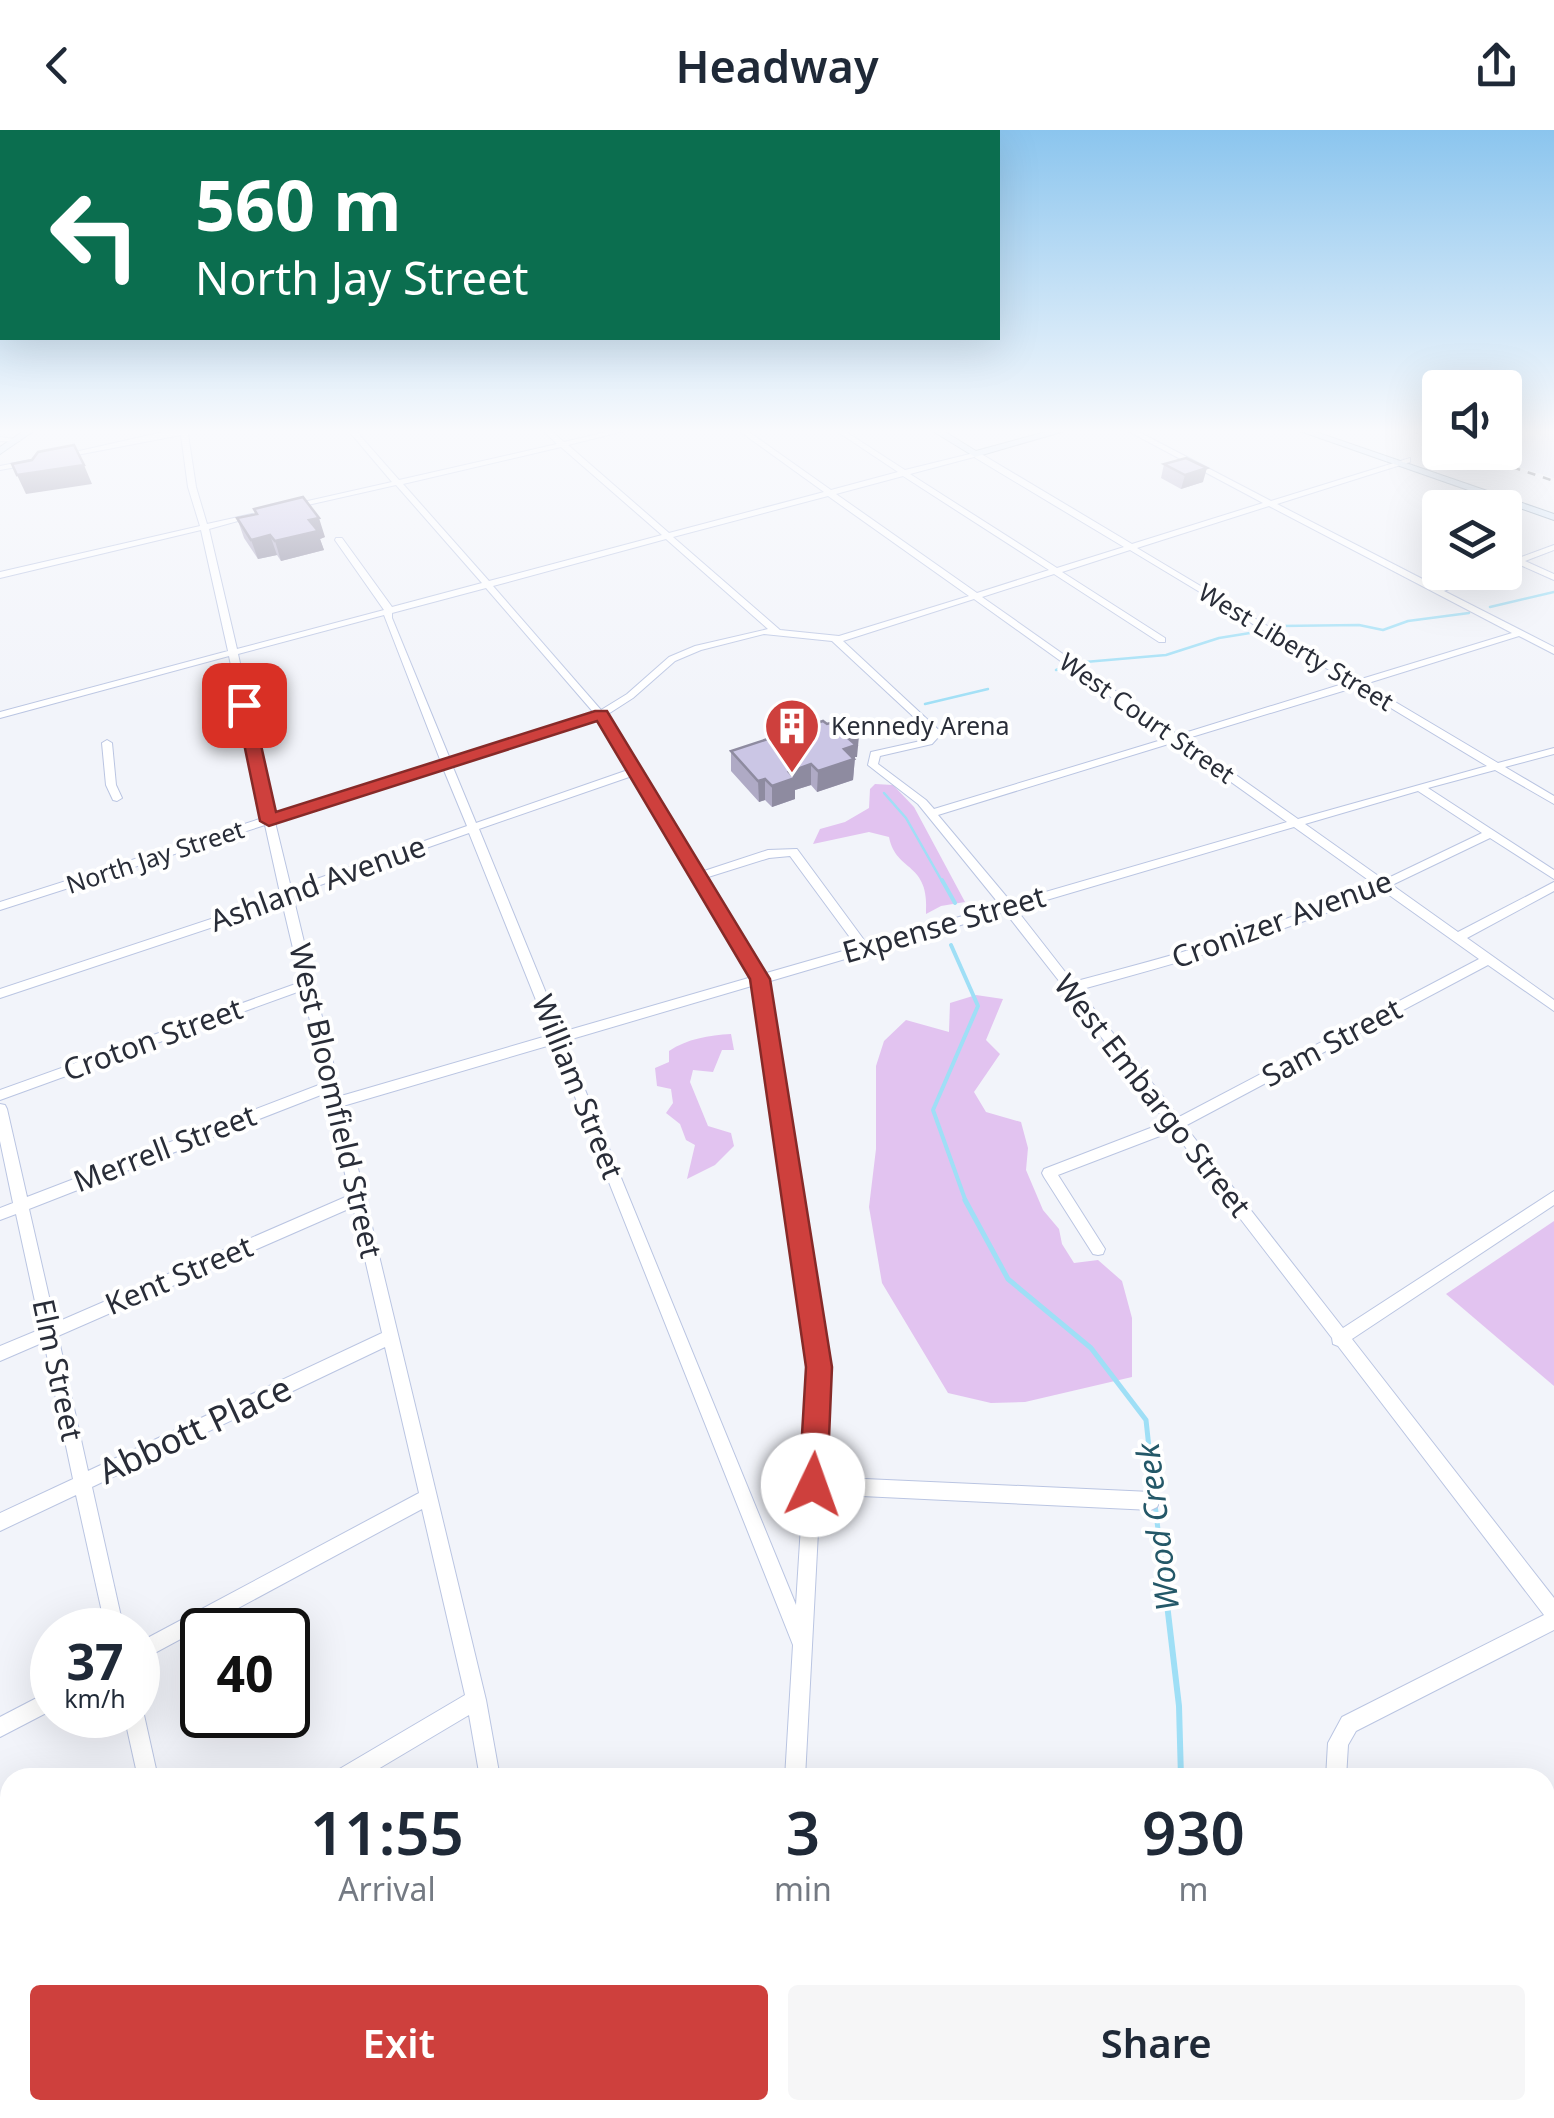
<!DOCTYPE html>
<html lang="en">
<head>
<meta charset="utf-8">
<style>
  body { margin:0; font-family:"Noto Sans",sans-serif; background:#f6f6f7; color:#1f2937; height:100vh; display:flex; flex-direction:column; font-size:38px; white-space:nowrap }
  * { box-sizing:border-box; margin:0 }
  p { font-size:32px; color:#747a83 }
  .icon { flex:none; width:55px; height:55px; fill:none; stroke:currentColor; stroke-width:2; stroke-linecap:round; stroke-linejoin:round }
  .map { position:relative; flex:1; overflow:hidden }
  .drawer { position:absolute; left:0px; top:1638px; width:1555px; height:352px; display:flex; flex-direction:column; background:#fff; border-radius:30px 30px 0 0; box-shadow:0 10px 40px #0002 }
  .drawer>* { flex:none }
  .banner { position:absolute; left:0px; top:0px; width:1000px; height:210px; box-shadow:0 10px 40px #0002; background:#0b6e4f; color:#fff; overflow:hidden }
  .fabs { position:absolute; left:1422px; top:240px; display:grid; gap:20px }
  .fabs a { display:grid; place-items:center; width:100px; height:100px; border-radius:10px; background:#fff; box-shadow:0 10px 40px #0002; font-size:50px }
  .speed { position:absolute; left:30px; top:1478px; display:flex; gap:20px; font-size:50px; font-weight:700; text-align:center }
  .speed>* { display:grid; place-content:center; width:130px; height:130px; border-radius:50%; background:#fff; box-shadow:0 10px 40px #0002; line-height:1 }
  .speed small { font-size:25px; font-weight:400 }
  .speed .limit { border:5px solid #111; border-radius:15px; background:#fff; color:#111 }
  .pin { position:absolute; display:grid; place-items:center; width:85px; height:85px; color:#fff; margin:-42px; border-radius:20px; box-shadow:0 5px 15px #0006 }
  .me { position:absolute; width:110px; margin:-55px; rotate:3deg; stroke-linejoin:round; filter:drop-shadow(0 0 8px #0008) }
  .turn { display:flex; align-items:center; gap:35px; height:210px; padding:0 30px; font-size:45px }
  .turn .icon { width:130px; height:130px; stroke-width:2.5 }
  .turn b { display:block; font-size:70px; line-height:85px }
  .eta { display:flex; justify-content:space-evenly; align-items:center; height:170px; text-align:center }
  .eta b { font-size:60px; font-weight:600; line-height:70px }
  .button { display:flex; gap:20px; margin-top:auto; padding:20px 30px }
  .button a { flex:1; height:115px; border-radius:10px; background:#ce403d; color:#fff; font-size:40px; font-weight:600; line-height:115px; text-align:center }
  .button a+a { background:#f6f6f7; color:#1f2937 }
  header { display:flex; justify-content:space-between; align-items:center; height:130px; padding:0 30px; background:#fff; font-size:45px; font-weight:600 }
  .map>svg:first-child { display:block }
  .built { fill:#e4e9f8 }
  .green { fill:#e2c3f0 }
  .lines { fill:none; stroke-linecap:round; stroke-linejoin:round }
  .stream-far3 { stroke:#9fdff6; stroke-width:2.5 }
  .stream-far2 { stroke:#9fdff6; stroke-width:4 }
  .stream-far1 { stroke:#9fdff6; stroke-width:5 }
  .stream { stroke:#9fdff6; stroke-width:6 }
  .minor-casing { stroke:#bac5e2; stroke-width:2 }
  .major-casing { stroke:#879db4; stroke-width:2 }
  .minor { fill:#fff; fill-rule:evenodd }
  .major { fill:#d6e8fa; fill-rule:evenodd }
  .rail { stroke:#595d67; stroke-width:2.5; stroke-dasharray:8 8; stroke-linecap:butt }
  .wall { fill:#afaac5 }
  .shaded-wall { fill:#8e8ba0 }
  .building { fill:#cbc6e5; stroke:#8e8ba0; stroke-width:2.5 }
  .route { fill:#ce403d; stroke:#862a28; stroke-width:2.5 }
  .labels { text-anchor:middle; stroke-width:8; stroke-linejoin:round; paint-order:stroke }
  .far-street-label { font-size:25px; fill:#292d38; stroke:#fff }
  .far-poi-label { font-size:25px; fill:#292d38; stroke:#fff; text-anchor:start }
  .street-label { font-size:30px; fill:#292d38; stroke:#fff }
  .water-label { font-size:32px; font-style:italic; fill:#245868; stroke:#fff }
  .near-street-label { font-size:35px; fill:#292d38; stroke:#fff }
</style>
</head>
<body>
<header><svg class="icon" aria-label="back" viewBox="0 0 24 24"><path d="M15 5l-7 7 7 7"/></svg>Headway<svg class="icon" aria-label="share" viewBox="0 0 24 24"><path d="M12 15V3M7 8l5-5 5 5M5 13v7h14v-7"/></svg></header>
<div class="map">
<svg width="1554" height="1988" viewBox="0 0 1554 1988">
  <rect width="100%" height="100%" fill="#f2f4fa"/>
  <path class="built" d="M1554,301V348L1473,323L1505,322V312Z"/>
  <g class="green">
    <path d="M875,654L893,655L914,677L965,772L941,776L926,784C930,731 896,743 889,707L869,702L813,714L820,699L845,692L869,678L870,659Z"/>
    <path d="M976,865L1003,869L986,910L1000,924L974,962L986,982L1021,992L1028,1018L1026,1040L1043,1080L1059,1099L1062,1114L1074,1133L1098,1130L1122,1151L1132,1188V1247L1025,1272L991,1273L948,1263L882,1153L869,1077L876,1019V936L884,911L906,890L949,902L950,873Z"/>
    <path d="M731,904L734,920H722L713,942L693,940L690,952L708,996L731,1003L734,1016L715,1035L687,1049L695,1015L686,1010L680,994L666,983L673,973L671,959L657,956L655,938L669,932V921C687,909 709,905 731,904Z"/>
    <path d="M1554,1091V1256L1446,1164Z"/>
  </g>
  <g class="lines">
    <g class="stream-far3">
      <path d="M1490,477L1554,462"/>
      <path d="M1280,496L1359,495L1383,500L1408,491L1469,483"/>
      <path d="M1085,532L1166,525L1219,508L1250,503"/>
      <path d="M1056,540L1061,538"/>
      <path d="M925,574L988,559"/>
      <path d="M884,663L906,688L943,753"/>
    </g>
    <g class="stream-far2">
      <path d="M942,750L955,773"/>
      <path d="M951,815L978,876L933,980L966,1072"/>
    </g>
    <g class="stream-far1">
      <path d="M965,1070L1008,1149L1091,1218L1146,1290L1154,1364"/>
      <path d="M1155,1374L1167,1477"/>
    </g>
    <g class="stream">
      <path d="M1167,1474L1179,1576L1181,1648"/>
      <path d="M1189,1980V1988"/>
    </g>
    <g class="minor-casing">
      <g id="minor">
        <path d="M172,300H185L188,304L196,357L207,394L252,384L256,386L209,399L237,519L384,480L335,410L336,408H342L392,477L482,453L396,355L290,379V375L392,352L348,300H355L399,350L557,314L543,300H550L564,312L615,300H628L568,315L669,403L824,362L738,300H746L831,360L898,342L835,300H843L905,340L978,322L1132,414L1263,373L1126,300H1135L1271,371L1410,328V332L1277,374L1438,457L1477,442H1490L1444,461L1554,517V524L1519,506L1365,554L1498,633L1554,618V624L1505,637L1554,666V674L1495,640L1428,658L1554,740V749L1490,708L1392,755L1458,802L1554,752V761L1467,808L1554,870V881L1488,835L1185,996L1343,1198L1554,1061V1075L1352,1209L1554,1468V1500L1356,1601L1348,1615L1346,1648H1326L1328,1613L1342,1587L1544,1485L1338,1216L1333,1214L1332,1208L1173,1001L1058,1045L1105,1119L1103,1124L1098,1125L1093,1124L1044,1047L1042,1043L1044,1039L1166,992L1067,862L1064,861L1063,856L1005,782L767,852L827,1237L821,1347L1151,1362L1157,1365L1160,1371L1157,1377L1151,1380L820,1364L805,1648H785L793,1515L554,914L343,976L486,1570L500,1648H480L469,1585L363,1648H333L336,1641L465,1565L422,1379L138,1532V1513L419,1363L385,1217L92,1357L124,1500H106L76,1365L0,1401V1383L73,1349L44,1212L0,1231V1216L41,1199L16,1084L0,1090V1078L13,1073L0,1011V974L5,975L7,979L27,1067L324,953L303,860L0,970V960L301,852L282,772L270,778L0,868V859L262,772L280,763L265,695L0,780V772L263,688L229,526L0,588V582L228,521L201,400L0,448V442L200,396L188,357L181,305L61,328L57,326ZM561,317L662,405L489,451L403,354ZM974,327L1124,417L1057,438L910,344ZM903,346L1049,440L977,463L836,364ZM828,366L969,466L839,506L780,500L673,407ZM1269,376L1512,503L1358,550L1137,418ZM666,409L768,499L695,516L669,527L627,564L601,580L493,456ZM1130,420L1349,552L1178,605L982,467L1054,444L1159,512H1165V508L1062,442ZM486,458L594,583L450,629L392,488V483ZM974,469L1168,608L934,679L926,670L878,634L880,626L932,614L942,603L843,511ZM384,485L441,632L273,685L238,524ZM764,504L832,511L931,603L925,610L871,622L868,635L918,674L1000,775L867,814L797,719L768,720L701,742L640,643L641,641L637,638L605,586L633,568L675,531L701,520ZM1356,557L1487,636L1298,689L1185,609ZM597,589L628,640L476,693L452,635ZM1175,612L1287,692L1011,772L938,685ZM443,638L467,696L291,758L275,692ZM632,646L752,847L562,902L479,699ZM1418,661L1482,703L1384,750L1305,694ZM1294,697L1374,754C1277,797 1176,825 1073,852L1016,779ZM469,703L550,905L341,966L293,766L306,760ZM790,726L857,817L763,844L705,748L769,728ZM1382,760L1479,829L1179,987L1079,860C1182,832 1284,803 1382,760ZM755,855L811,1237L796,1475L565,911ZM326,963L350,1065L55,1193L29,1079ZM353,1077L382,1203L88,1341L58,1206Z"/>
        <path d="M0,307L21,310L17,312L0,311Z"/>
        <path d="M30,330H33V334L0,340V336Z"/>
        <path d="M1554,415V420L1525,431L1554,444V450L1518,434L1505,439V433Z"/>
        <path d="M107,610L112,613L116,655L122,668L117,671L113,670L106,655L102,613Z"/>
        <path d="M52,1560V1580L0,1607V1587Z"/>
        <path d="M138,1577L141,1578L144,1585L158,1648H138L124,1585H138Z"/>
        <path d="M10,1837V1860L0,1865V1842Z"/>
        <path d="M208,1980H232L234,1988H210Z"/>
        <path d="M280,1980H311L307,1988H276Z"/>
        <path d="M545,1980H569L570,1988H546Z"/>
        <rect x="764" y="1980" width="24" height="8"/>
        <path d="M1511,1980H1536L1540,1988H1515Z"/>
      </g>
    </g>
    <g class="major-casing">
      <g id="major">
        <path d="M25,300H35L0,324V317Z"/>
        <path d="M931,300H942L976,321L1053,300H1068L975,327Z"/>
        <path d="M1297,300H1310L1554,384V390Z"/>
      </g>
    </g>
    <use href="#minor" class="minor"/>
    <use href="#major" class="major"/>
    <g class="rail">
      <path d="M1411,300L1440,312"/>
      <path d="M1467,322L1554,351"/>
    </g>
  </g>
  <g class="wall">
    <path d="M1164,334L1203,352L1181,359L1161,348Z"/>
    <path d="M254,379L325,407L320,409L324,420L281,431L277,425L258,429L244,408L237,388L255,384Z"/>
    <path d="M731,621L857,627H855L853,650L817,662L811,655L795,660V669L772,677L765,670L759,672L731,641Z"/>
  </g>
  <g class="shaded-wall">
    <path d="M84,335L92,354L26,364L17,345Z"/>
    <path d="M1207,338L1203,352L1181,359L1185,345Z"/>
    <path d="M319,388L325,407L320,409L324,420L281,431L275,411L309,390Z"/>
    <path d="M270,405L277,425L258,429L251,410Z"/>
    <path d="M859,606L857,627H855L853,650L817,662L818,641L844,619L849,609Z"/>
    <path d="M811,634V655L795,660V669L772,677V656L789,642Z"/>
    <path d="M765,649V670L759,672L758,651Z"/>
  </g>
  <g class="building">
    <path d="M74,315L84,335L17,345L12,334L32,330L38,322Z"/>
    <path d="M1186,328L1207,338L1185,345L1164,334Z"/>
    <path d="M303,367L319,388L309,390L318,401L275,411L270,405L251,410L237,388L257,384L254,379Z"/>
    <path d="M842,590L859,606L849,609L856,615L844,619L854,629L818,641L811,634L789,642L795,648L772,656L765,649L758,651L731,621L823,591L827,594Z"/>
  </g>
  <linearGradient id="sky" x2="0" y2="1"><stop stop-color="#8bc5ee"/><stop offset="0.52" stop-color="#f9fafd"/><stop offset="1" stop-color="#f9fafd" stop-opacity="0"/></linearGradient>
  <rect width="1554" height="579" fill="url(#sky)"/>
  <path class="route" d="M244,570L252,575L276,682L595,581H607L770,849L832,1237L827,1355L823,1365L813,1369L803,1365L799,1355L806,1237L750,849L597,591L269,696L260,691L236,575Z"/>
  <defs>
    <g id="building-pin" transform="scale(2.875)"><path d="M0 17L-7.5 6A9.5 9.5 0 1 1 7.5 6Z" fill="#ce403d" stroke="#fff"/><path d="M-4-6H4V6H1V3H-1V6H-4ZM-2.5-4.3h1.7v1.8h-1.7ZM.8-4.3h1.7v1.8H.8ZM-2.5-1h1.7V.8h-1.7ZM.8-1h1.7V.8H.8Z" fill="#fff"/></g>
  </defs>
  <g fill-rule="evenodd">
    <use href="#building-pin" x="792" y="596"/>
  </g>
  <g class="labels">
    <g class="far-street-label">
      <text transform="translate(1296 517) rotate(31)" y="9">West Liberty Street</text>
      <text transform="translate(1147 588) rotate(35)" y="9">West Court Street</text>
      <text transform="translate(155 727) rotate(-18)" y="9">North Jay Street</text>
    </g>
    <g class="far-poi-label">
      <text x="831" y="605">Kennedy Arena</text>
    </g>
    <g class="street-label">
      <text transform="translate(318 754) rotate(-20)" y="10">Ashland Avenue</text>
      <text transform="translate(1282 790) rotate(-20)" y="10">Cronizer Avenue</text>
      <text transform="translate(944 795) rotate(-16)" y="10">Expense Street</text>
      <text transform="translate(153 910) rotate(-20)" y="10">Croton Street</text>
      <text transform="translate(1332 913) rotate(-28)" y="10">Sam Street</text>
      <text transform="translate(577 957) rotate(68)" y="10">William Street</text>
      <text transform="translate(1152 966) rotate(52)" y="10">West Embargo Street</text>
      <text transform="translate(335 971) rotate(77)" y="10">West Bloomfield Street</text>
      <text transform="translate(165 1019) rotate(-21)" y="10">Merrell Street</text>
      <text transform="translate(179 1146) rotate(-23)" y="10">Kent Street</text>
      <text transform="translate(57 1240) rotate(78)" y="10">Elm Street</text>
    </g>
    <g class="water-label">
      <text transform="translate(1158 1397) rotate(-97)" y="11">Wood Creek</text>
    </g>
    <g class="near-street-label">
      <text transform="translate(195 1300) rotate(-25)" y="12">Abbott Place</text>
    </g>
  </g>
</svg>
<div class="fabs">
<a><svg class="icon" aria-label="sound" viewBox="0 0 24 24"><path d="M4 9h4l5-4v14l-5-4H4zM17 9q2 3 0 6"/></svg></a>
<a><svg class="icon" aria-label="layers" viewBox="0 0 24 24"><path d="M12 4l9 5-9 5-9-5zM3 14l9 5 9-5"/></svg></a>
</div>
<div class="speed"><div>37<small>km/h</small></div><div class="limit">40</div></div>
<div class="pin" style="left:244px;top:575px;background:#d93025"><svg class="icon" aria-label="arrive" viewBox="0 0 24 24"><path d="M6 21V4h12l-3 4 3 4H6"/></svg></div>
<svg class="me" style="left:813px;top:1355px" viewBox="-20 -20 40 40"><circle r="19" fill="#fff"/><path d="M0-13L10 11 0 6-10 11z" fill="#ce403d"/></svg>
<div class="banner">
<div class="turn"><svg class="icon" aria-label="left" viewBox="0 0 24 24"><path d="M17 20v-9H6M10 6l-5 5 5 5"/></svg><div><b>560 m</b>North Jay Street</div></div>
</div>
<section class="drawer">
<div class="eta">
<div><b>11:55</b><p>Arrival</p></div>
<div><b>3</b><p>min</p></div>
<div><b>930</b><p>m</p></div>
</div>
<div class="button"><a>Exit</a><a>Share</a></div>
</section>
</div>
</body>
</html>
